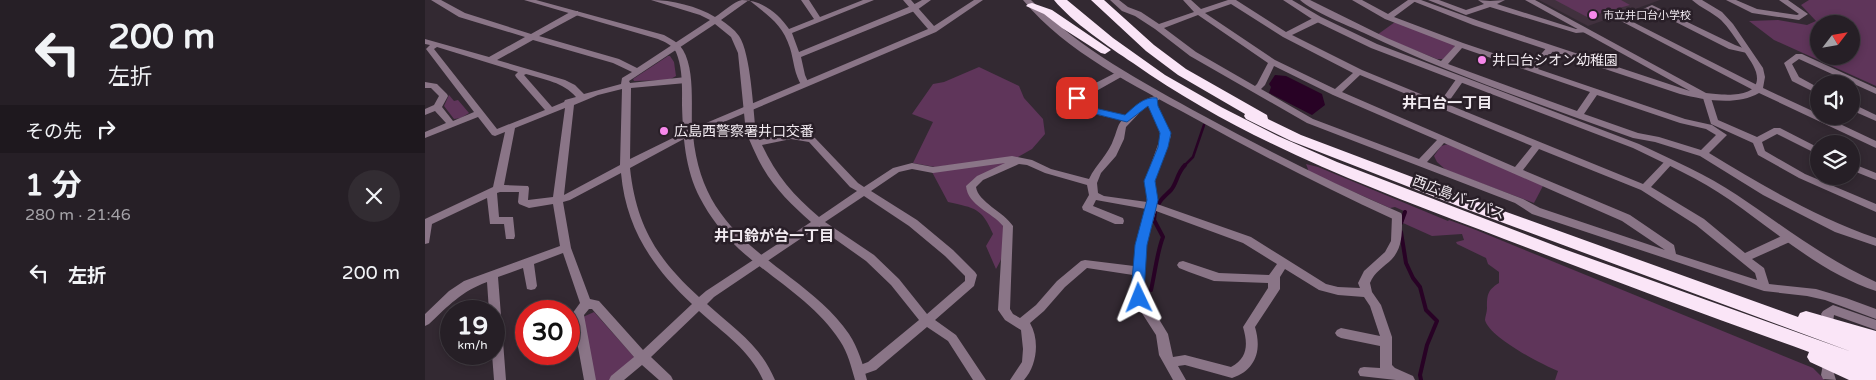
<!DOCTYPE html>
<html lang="ja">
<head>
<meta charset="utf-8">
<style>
  body { margin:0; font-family:"Varela Round","Noto Sans JP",sans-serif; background:#322c32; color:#f1f3f6; height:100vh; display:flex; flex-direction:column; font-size:19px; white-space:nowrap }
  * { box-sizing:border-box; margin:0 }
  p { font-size:16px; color:#a4a2a7 }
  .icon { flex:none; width:28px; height:28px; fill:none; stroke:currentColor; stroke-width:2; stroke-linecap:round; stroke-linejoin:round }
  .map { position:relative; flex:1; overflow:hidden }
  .drawer { display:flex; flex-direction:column; background:#261f26; width:425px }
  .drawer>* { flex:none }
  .top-card { background:#261f26; color:#f1f3f6; overflow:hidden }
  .needle { width:32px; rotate:59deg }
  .tools { position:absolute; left:1385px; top:15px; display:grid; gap:10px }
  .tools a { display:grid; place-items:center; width:50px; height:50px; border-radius:50%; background:#261f26; box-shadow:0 2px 8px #0003,0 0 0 1px #423d43; font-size:25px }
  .speed { position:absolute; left:15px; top:300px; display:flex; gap:10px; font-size:25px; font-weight:700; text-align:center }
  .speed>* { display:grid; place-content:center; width:65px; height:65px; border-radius:50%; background:#261f26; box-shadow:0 2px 8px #0003,0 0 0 1px #423d43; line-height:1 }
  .speed small { font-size:12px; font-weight:400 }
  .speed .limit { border:8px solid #d22; background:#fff; color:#111 }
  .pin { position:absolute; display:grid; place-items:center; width:42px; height:42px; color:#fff; margin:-21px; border-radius:10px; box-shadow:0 2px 8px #0006 }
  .me { position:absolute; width:55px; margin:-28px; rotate:358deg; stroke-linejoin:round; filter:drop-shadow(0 0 4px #0008) }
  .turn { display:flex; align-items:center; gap:18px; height:105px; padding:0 25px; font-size:22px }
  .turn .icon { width:65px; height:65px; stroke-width:2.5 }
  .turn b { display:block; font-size:35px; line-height:42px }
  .then { display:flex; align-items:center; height:48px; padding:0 25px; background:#0003; gap:10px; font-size:19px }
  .round { display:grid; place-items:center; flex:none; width:52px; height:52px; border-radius:26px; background:#322c32 }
  .headline { display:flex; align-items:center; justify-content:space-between; height:85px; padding:0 25px }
  h1 { font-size:30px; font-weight:700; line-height:38px }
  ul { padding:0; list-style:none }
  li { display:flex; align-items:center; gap:15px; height:70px; padding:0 25px }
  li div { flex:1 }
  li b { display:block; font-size:19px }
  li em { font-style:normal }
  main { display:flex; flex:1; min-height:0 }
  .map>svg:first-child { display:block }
  .built { fill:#41313e }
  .green { fill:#5f355a; fill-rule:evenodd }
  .water { fill:#280225 }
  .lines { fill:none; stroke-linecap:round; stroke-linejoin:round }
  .stream-far1 { stroke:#280225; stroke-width:2.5 }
  .stream { stroke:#280225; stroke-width:4 }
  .minor { fill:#8a7587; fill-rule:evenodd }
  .tertiary { fill:#8a7587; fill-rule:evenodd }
  .motorway { fill:#fae5f7; fill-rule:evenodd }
  .route { fill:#1a73e8; stroke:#114b97 }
  .poi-dot { fill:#f788eb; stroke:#291f28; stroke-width:2 }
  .labels { text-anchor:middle; stroke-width:5; stroke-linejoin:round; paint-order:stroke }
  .far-poi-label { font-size:11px; fill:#f2ebf1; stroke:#291f28; text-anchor:start }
  .poi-label { font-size:14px; fill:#f2ebf1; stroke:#291f28; text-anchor:start }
  .street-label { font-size:14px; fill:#f2ebf1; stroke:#291f28 }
  .neighbourhood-label { font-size:15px; font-weight:bold; fill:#f2ebf1; stroke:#291f28 }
</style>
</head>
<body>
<main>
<section class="drawer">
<div class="top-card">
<div class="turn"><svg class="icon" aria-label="left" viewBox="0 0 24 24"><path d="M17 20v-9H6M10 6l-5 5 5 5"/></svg><div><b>200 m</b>左折</div></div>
<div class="then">その先<svg class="icon" aria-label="right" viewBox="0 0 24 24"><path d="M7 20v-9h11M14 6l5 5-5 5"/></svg></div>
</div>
<div class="headline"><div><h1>1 分</h1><p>280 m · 21:46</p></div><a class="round"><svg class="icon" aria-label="close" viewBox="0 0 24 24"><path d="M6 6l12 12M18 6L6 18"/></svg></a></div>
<ul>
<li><svg class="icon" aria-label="left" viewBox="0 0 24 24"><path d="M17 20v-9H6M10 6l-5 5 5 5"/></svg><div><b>左折</b></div><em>200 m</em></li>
</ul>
</section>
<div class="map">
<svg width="1451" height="380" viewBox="0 0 1451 380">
  <rect width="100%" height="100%" fill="#332932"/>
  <path class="built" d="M1114,0H1235L1163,26Z"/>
  <g class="green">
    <path d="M1130,0H1196L1205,5L1162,17Z"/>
    <path d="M1384,0H1451V86L1349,40L1324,21L1353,20L1382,25L1391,21L1376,5ZM1394,24H1426V56H1394Z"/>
    <path d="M970,22L1028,44L1030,47L1018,59H1012L952,35Z"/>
    <path d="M243,56H245L249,62L251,76L244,80L209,81L208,79Z"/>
    <path d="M554,67L594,86L599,98L618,119L620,134L607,149L593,157L510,167L488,163L508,122L487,114L508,84L519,82Z"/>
    <path d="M24,95L29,101L33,100L44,113L36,118L29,119L19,106Z"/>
    <path d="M1023,144L1119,184L1109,203L1021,170L1012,162L1009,156L1016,146Z"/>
    <path d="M588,161L548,180L543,188C571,214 595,228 571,269L561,246L568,234C557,208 550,208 523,202L507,172Z"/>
    <path d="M881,164L893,167L1023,221L1024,220L1051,230L1388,368L1400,380H1130L1133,371C1117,365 1064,337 1060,320C1060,317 1062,312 1062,308C1062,296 1062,290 1074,283V272L1063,264L1061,258L1032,244L1031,242L1039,240L1037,234L1007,236L978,223L981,212L970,207L965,208L884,172Z"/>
    <path d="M169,312L210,358L186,380H168L158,317Z"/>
  </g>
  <path class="water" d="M850,75L861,76L897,94L900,105L887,115L844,93L846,87L844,84Z"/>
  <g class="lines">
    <path class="stream-far1" d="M759,166L768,157L779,125"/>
    <g class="stream">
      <path d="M732,206C736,198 740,196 746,190C752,183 752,173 760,165"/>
      <path d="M976,223L980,212"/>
      <path d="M976,232L981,263L988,278L995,287L1001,310L1012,321L1002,345L995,375L996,380"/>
      <path d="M726,290C730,273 732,252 738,237L729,220L730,212"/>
    </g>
    <g class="minor">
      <path d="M6,0H16L40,13L106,34L147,11H153V15L114,36L194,59L212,68L285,20L275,15L226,0C247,0 272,6 290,17C298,12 308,2 317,0C337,0 354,14 364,29L389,19L376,0H384L395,17L438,0H449L367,33L374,52L486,6L497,0H506L492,10L376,57L380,75L384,84L380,87L377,86C369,74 369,61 365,48C357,23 343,16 324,0L296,20C302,24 309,29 314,36C326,54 328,109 331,133L334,140L366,133L390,138L433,183L439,187L468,168L487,163L508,167L587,156L607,160L626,169L664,179C671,164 684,154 689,138C692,131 692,126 697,120L659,112L655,110L648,98L659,89L692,72H698V76L657,99L661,106L664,108L702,116C710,107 721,95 735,96L736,98L732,101V106L746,136L730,181L732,204L826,237L901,284L913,287L935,288L933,283L939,271L960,252L966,241L967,216L968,213H976L977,216C977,231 978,247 967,259C959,267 949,272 945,283L947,292L956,305L967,337V365L970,368L988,376L990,380H971L935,376L933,372L935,368L939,367L955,368V346L916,338L912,336L910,333L912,330L916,328L955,336L945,306L939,297L913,295L894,290L860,269L855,277V289L830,327C837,350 831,370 807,378L760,365L753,366L761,380H748L734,355L731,335L713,307L706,293L708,275L662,268L640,287L619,311L605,323C615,340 612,366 599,380H585L597,362L598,349L596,330L580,320L573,310L578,226C567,212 543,206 541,186L552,176L580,163L508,173L487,169L474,172L446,191L492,220L528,250L550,272L552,275L549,286L510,320L531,335L561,380H548L523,341L502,327L451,370L434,376L430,375L428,371L430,367L443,362L494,320L466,285L441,261L393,227L289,297L282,304C309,329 335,344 350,380H338C325,350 298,333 274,311L226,357L246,376L248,380H234L217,365L199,380H184L186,376L209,357L167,309H164L159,315L171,380H159L147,314L155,303L138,253L109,264L112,286L110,289L106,290L102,289L98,268L73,277L81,380H69L67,354H69V311H64L62,282C37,291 23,306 4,324L0,326V314L24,291L39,281L135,246L128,204L104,208L94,204L93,202L94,192H75L72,193L74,217H88L90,236L89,239H81L79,224H65L62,198L7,224L4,243L0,244V219L68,187L80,132L70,136L67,135L53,117L0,138V132L21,123L10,111L0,115V109L9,105L14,96L6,88H0V82L12,84L22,94L23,96L17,107L28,121L49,112L1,49L5,45L0,44V39L64,57L100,37L34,17ZM290,24L306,37L313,53L321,133C327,145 331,156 338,168C350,189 368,206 386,222L281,291L274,297C232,259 211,225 205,168L268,134L266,132H260L205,159L206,88L261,83L265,80L261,77L205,83L204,81ZM108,40L188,63L207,72L197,78L196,84L159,94L150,85L140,80L72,60ZM12,47L93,72L90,75L91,77L120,110L72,129L9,49ZM101,74C120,80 138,82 151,97L140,100L139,102L127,107L99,75ZM197,89L195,165L139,195L149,105L173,95ZM724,105L736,136L720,181L722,202L679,196L673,193L672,183L676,173L691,156L699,139L701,127L720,107ZM140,108L128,197L103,200L104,188L103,186L79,185L90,128ZM366,139L384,142L425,187L432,191L394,217C369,196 351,175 337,145ZM594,164L602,165L620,173L662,185L664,195L657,207L658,210L690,224H698L699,221L698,218L668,206L671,200L721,209L711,245L709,266L660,260L656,261L632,281L611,305L595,318L588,314L585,309L588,226C579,212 553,202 551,187L558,180ZM196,173C201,228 227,267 267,304L218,350L174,301L165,299L146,248L138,202L145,200ZM439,196L484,226L520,256L540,276V281L502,314L474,279L449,255L400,222ZM731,211L818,243L852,264L844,275L794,273L758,261L754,262L752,265L754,268L764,272L789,281L843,283V288L818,327C823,344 823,358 806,367L760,355L748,357L743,334L718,293L721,245Z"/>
      <path d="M685,0H694L703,7L716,12L734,24L769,12L758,0H766L776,9L803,0H811L861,32L890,17H896V21L867,35L937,70L1015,102L1032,78H1038L1039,80L1022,104L1218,184L1241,160H1247L1249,162L1247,164L1226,187L1279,219L1320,253L1359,235H1367L1368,238L1367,241L1327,259L1339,268L1344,284L1391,289L1421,298L1451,309V319L1400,300L1382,296L1339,291L1107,214L1090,203L882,123L765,56L730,29L710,16L697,11ZM806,4L858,37L928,73L910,89L850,60L780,13ZM773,15L843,63L832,84L830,86L771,52L739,28ZM849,66L908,95L1012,140L994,159L888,119L836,89L840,85ZM935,75L1107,146L1090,167L917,92ZM1019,143L1197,221L1240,250L1115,208L1098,199L1002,162ZM1114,149L1216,190L1271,225L1330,273L1332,280L1251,254L1249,245L1205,215L1098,170Z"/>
      <path d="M875,0H885L962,38L1016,61L1030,46L960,19L927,0H937L963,14L983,0H992L969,17L1038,43L1106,66L1123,46H1129V50L1113,69L1260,119L1287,125L1302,135L1284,153C1338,186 1391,217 1451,238V246L1410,232L1338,195L1275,156L1230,142L1208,138C1118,105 1026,75 939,33C922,25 888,12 875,0ZM1037,48L1165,92L1152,111L1023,64ZM1172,95L1255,123L1281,129L1291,135L1276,150L1234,137L1213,133L1159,114Z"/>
      <path d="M1003,0H1014L1041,10L1059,4L1053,0L1065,1L1080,0L1072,4L1151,29L1159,28L1163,30L1162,32L1151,33L1065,7L1041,15Z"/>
      <path d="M1301,0H1311L1332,9L1372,15L1374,14L1354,0H1363L1383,14L1374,20L1327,13Z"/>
      <path d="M1227,5L1310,45L1326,51L1322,53L1304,49L1227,10L1204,20L1336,87L1337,89L1336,91H1330L1194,20Z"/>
      <path d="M1371,54H1377L1451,88V94L1374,59L1367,64L1374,77L1394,88V94L1391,93L1367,81L1359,63Z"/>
      <path d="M1282,95L1286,98L1293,120L1332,137L1349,128H1355L1394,148V155L1352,134L1337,142L1340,151L1380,174L1451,204V212L1374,178L1333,155L1328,143L1286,124L1278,98Z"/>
      <path d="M1426,103L1451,115V121L1426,110Z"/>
      <path d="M1426,163L1451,173V180L1426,170Z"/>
      <path d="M1408,305L1451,320V330L1409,315L1408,322L1404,324L1400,322L1396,314L1398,311Z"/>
      <path d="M1402,363L1406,364L1411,380L1398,379L1396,375L1398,364Z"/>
    </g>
    <g class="tertiary">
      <path d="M99,0H111L239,35C246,39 253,42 258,50C270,70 266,106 267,129L503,29L478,0H486L509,26L549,0H558L511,32L268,135C275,207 312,237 366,278C387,294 409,312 424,334C433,348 438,364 442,380H430C426,366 423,353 415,341C390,302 347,279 314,249C298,234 285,217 275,198C260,169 258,137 257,105C257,87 258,69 251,52C247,45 240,42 233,39Z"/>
      <path d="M598,0H606C656,50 717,82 779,116C843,151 908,184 976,213L977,216L976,219H968C900,188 834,154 769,118C709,85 642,53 598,0Z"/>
      <path d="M858,0H867L896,17L952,44L1214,144C1248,160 1282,175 1312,195C1358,226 1400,259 1451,282V291C1398,274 1351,232 1305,200C1275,179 1241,164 1208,148L946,48L890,21Z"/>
      <path d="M985,0H996L1054,21L1265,91L1100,0H1110L1281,93C1297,95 1339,100 1331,72C1328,63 1322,56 1317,48C1310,38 1304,28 1296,20C1287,12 1276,8 1267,0H1277L1297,12L1308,24L1338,68L1340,77L1338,88L1394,114V116H1398L1451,141V148L1334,93C1312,106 1279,100 1255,94L1048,25Z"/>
    </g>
    <g class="motorway">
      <path d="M629,0H642L688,38L740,75L796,107L853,136L912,162L1136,248L1427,352L1038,208L866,141L821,119L819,116L820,114L753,75L721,51L666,0H679L729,45L761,69L842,115L843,119L876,135L1048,200L1373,317L1375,313L1381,311L1451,331V380H1424L1385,362L1382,357L1384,352C1275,313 1165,272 1056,230C936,185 814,138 708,63C684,47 647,22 629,0Z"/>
      <path d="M607,3L627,10L686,50L680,54L676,53L637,28L619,14L601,6L603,4Z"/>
    </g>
  </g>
  <path class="route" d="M652,95L655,96L665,107L700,115C709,107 719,96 732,98L733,106L746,133L743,147L730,181L733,200L722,245L719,293L721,298L719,302H709L706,293L710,245L722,200L719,181L733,147L735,133L723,106L702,122L655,110L647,98Z"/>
  <g class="poi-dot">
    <circle cx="1168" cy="15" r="5"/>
    <circle cx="1057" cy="60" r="5"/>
    <circle cx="239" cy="131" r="5"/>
  </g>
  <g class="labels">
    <g class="far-poi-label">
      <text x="1178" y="19">市立井口台小学校</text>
    </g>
    <g class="poi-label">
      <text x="1067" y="65">井口台シオン幼稚園</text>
      <text x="249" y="136">広島西警察署井口交番</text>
    </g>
    <g class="street-label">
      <text transform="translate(1034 197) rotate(21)" y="5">西広島バイパス</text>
    </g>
    <g class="neighbourhood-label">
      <text x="1022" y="108">井口台一丁目</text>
      <text x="349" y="241">井口鈴が台一丁目</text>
    </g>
  </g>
</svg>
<div class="tools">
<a><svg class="needle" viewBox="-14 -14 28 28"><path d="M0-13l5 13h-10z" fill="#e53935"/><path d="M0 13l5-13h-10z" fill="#a4a2a7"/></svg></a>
<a><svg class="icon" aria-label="sound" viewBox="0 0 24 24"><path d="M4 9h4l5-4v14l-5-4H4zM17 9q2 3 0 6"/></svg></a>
<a><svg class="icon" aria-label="layers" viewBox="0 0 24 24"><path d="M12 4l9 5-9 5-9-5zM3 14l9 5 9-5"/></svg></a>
</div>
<div class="speed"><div>19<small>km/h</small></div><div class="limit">30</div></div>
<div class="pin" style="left:652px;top:98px;background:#d93025"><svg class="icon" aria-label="arrive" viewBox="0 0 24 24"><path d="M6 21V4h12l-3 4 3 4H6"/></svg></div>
<svg class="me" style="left:714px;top:298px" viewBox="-20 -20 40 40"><path d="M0-17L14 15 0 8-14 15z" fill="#1a73e8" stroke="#fff" stroke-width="4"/></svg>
</div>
</main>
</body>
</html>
